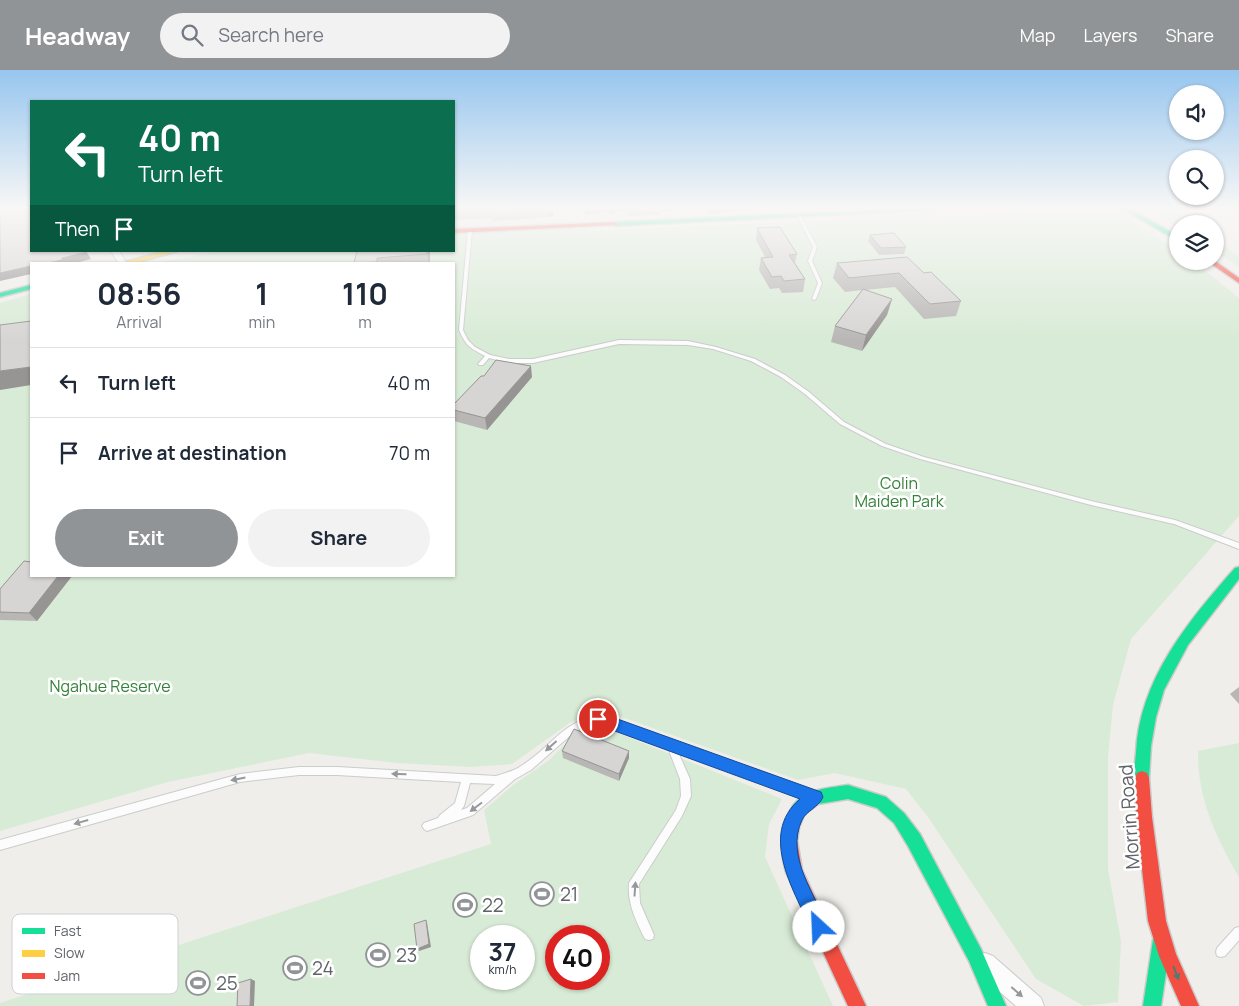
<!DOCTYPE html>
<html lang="en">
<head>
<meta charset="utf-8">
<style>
  body { margin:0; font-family:Manrope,sans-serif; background:#f2f2f3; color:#1f2937; height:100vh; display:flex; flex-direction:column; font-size:19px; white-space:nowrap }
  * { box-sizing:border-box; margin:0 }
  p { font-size:16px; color:#747a83 }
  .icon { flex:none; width:28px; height:28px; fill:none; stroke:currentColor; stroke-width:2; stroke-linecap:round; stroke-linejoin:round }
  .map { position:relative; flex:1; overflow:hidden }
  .details { position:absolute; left:30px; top:192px; width:425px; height:315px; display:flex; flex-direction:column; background:#fff; border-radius:0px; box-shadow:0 1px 4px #0004 }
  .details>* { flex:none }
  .hud { position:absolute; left:30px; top:30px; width:425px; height:152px; border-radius:0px; box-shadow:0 1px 4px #0004; background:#0b6e4f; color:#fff; overflow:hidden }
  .fabs { position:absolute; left:1169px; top:15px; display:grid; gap:10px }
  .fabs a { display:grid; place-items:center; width:55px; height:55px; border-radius:50%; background:#fff; box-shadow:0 1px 4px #0004; font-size:25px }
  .speed { position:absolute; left:470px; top:855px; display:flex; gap:10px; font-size:25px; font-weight:700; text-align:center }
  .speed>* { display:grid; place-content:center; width:65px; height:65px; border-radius:50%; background:#fff; box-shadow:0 1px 4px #0004; line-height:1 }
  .speed small { font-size:12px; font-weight:400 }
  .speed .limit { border:8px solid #d22; background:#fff; color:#111 }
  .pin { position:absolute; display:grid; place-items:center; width:42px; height:42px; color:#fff; margin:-21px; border:2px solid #fff; border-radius:50%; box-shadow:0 1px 5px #0007 }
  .me { position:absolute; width:55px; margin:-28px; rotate:335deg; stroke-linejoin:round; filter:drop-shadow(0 0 4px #0008) }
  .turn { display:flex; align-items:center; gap:18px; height:105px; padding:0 25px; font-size:22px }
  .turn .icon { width:65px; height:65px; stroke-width:2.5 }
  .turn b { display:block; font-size:35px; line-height:42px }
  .then { display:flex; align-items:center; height:48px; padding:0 25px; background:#0003; gap:10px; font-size:19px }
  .eta { display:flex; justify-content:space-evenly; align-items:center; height:85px; text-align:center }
  .eta b { font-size:30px; font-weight:700; line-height:35px }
  .button { display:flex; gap:10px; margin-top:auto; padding:10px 25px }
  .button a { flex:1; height:58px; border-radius:30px; background:#919496; color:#fff; font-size:20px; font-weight:700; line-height:58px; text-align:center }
  .button a+a { background:#f2f2f3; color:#1f2937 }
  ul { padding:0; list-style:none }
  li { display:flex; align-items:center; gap:15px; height:70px; padding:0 25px; border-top:1px solid #e0e1e3 }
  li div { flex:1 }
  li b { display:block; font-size:19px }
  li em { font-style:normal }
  header { display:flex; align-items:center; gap:30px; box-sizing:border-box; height:70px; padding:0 25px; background:#919496; color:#fff }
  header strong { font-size:24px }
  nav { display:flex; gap:28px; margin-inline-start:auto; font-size:18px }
  .search { width:350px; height:45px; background:#f2f2f3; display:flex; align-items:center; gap:12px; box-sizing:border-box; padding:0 18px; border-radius:28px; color:#747a83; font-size:19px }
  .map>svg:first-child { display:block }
  .green { fill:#d8ebd6; fill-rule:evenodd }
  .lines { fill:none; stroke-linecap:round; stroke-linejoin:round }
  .lane-casing { stroke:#cbcccc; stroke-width:2 }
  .street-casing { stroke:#cbcccc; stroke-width:2 }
  .fast-casing { stroke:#cacacb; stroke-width:3 }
  .slow-casing { stroke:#cacacb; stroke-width:3 }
  .jam-casing { stroke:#cacacb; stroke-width:3 }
  .lane { fill:#fdfcfc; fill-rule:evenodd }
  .street { fill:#fdfcfc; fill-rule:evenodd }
  .fast { fill:#16e098; fill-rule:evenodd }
  .slow { fill:#ffcf43; fill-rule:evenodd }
  .jam { fill:#f24e42; fill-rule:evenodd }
  .wall { fill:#b8b7b5 }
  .shaded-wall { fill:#969594 }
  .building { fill:#d6d5d3; stroke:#969594 }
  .oneway { fill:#96999c }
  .oneway2 { fill:#507c72 }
  .route { fill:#1a73e8; stroke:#114b97 }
  .labels { text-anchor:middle; stroke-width:5; stroke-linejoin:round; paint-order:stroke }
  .park-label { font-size:16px; fill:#348238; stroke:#fff }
  .near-street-label { font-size:19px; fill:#5f6368; stroke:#fff }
  .near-poi-label { font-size:19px; fill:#5f6368; stroke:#fff; text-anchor:start }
  .key { fill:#fff; stroke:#cfd0d2; stroke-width:1 }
  .key-label { font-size:14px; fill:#5f6368 }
</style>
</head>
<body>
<header>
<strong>Headway</strong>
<div class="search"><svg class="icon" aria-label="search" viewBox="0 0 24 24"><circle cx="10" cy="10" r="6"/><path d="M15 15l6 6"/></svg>Search here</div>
<nav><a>Map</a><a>Layers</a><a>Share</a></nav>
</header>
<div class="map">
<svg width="1239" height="936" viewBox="0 0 1239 936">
  <rect width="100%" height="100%" fill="#efeeea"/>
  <g class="green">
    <path d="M1025,139H1042L1048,142L1107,139L1127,148L1177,181L1178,191H1193L1239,228V446L1131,569L1113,635L1108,687V799L1121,871L1118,932L1084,936L1036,909L928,747L906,719L835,703L798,710L608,642L571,652L512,694L470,697L397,693L309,683L168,712L0,761V233L31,224V506H454V194H150L222,181H454V164L572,159H588L590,161L873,148L891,144L899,148H907V144L923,143L930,144L1008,143L1011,140Z"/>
    <path d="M1157,139H1239V143L1178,140L1196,154H1178L1177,157L1155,143Z"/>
    <path d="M1215,169L1239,187V197L1215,181Z"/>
    <path d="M593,653L782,729L769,754L765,787L833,936H0V933L491,774L484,740L512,716L548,691L576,663ZM481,866H524V909H481ZM556,866H599V909H556Z"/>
    <path d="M1239,673V807C1216,769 1197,726 1198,681Z"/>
  </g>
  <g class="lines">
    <g class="lane-casing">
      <g id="lane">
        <path d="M799,145L801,146L817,177L812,191L822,213L816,229L814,230L812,229L818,213L808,191L813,177L797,146Z"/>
        <path d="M470,159L472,160L463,260L468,270L475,277L490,285L509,289H533L619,270L688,271L716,277L755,289L785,305L809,322L844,352L886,374L924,387L1091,431L1175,450L1239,473V479L1174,454L1091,435L920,389L882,376L840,354L805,324L781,307L751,291L713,279L688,275L619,274L533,293H509L489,288L483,295H479L478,294L485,286C470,278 466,276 459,260L468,160Z"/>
        <path d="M598,645L808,720L811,722L813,725L811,728L808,730L678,682L690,709L691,726L682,746L639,814L640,833L654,865L653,869L649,870L645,869C636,851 627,833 629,813L676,740L681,726L680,709L668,678L598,653L588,655L572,664L531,700L515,709L473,745L427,761L424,759L422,756L424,753L438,748L440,745L455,733L461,712L337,705H299L240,712L0,780V770L240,704L299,697H337L496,706C505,703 514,701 521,696C551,678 560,653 598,645ZM470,713L495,714L467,738L461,740L464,736Z"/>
        <path d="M1239,857V870L1225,886L1221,887L1217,886L1216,882L1217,878L1235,858Z"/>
      </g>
    </g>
    <g class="street-casing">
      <g id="street">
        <path d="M111,181H119L127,194H119Z"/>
        <path d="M985,883L993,886L1041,928L1044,936H1016L977,902L974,894L977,886Z"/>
      </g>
    </g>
    <g class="fast-casing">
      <g id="fast">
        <path d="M895,139H950L615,156L612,154L615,152Z"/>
        <path d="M1122,139H1130L1178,166V171Z"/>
        <path d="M31,215V219L0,227V223Z"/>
        <path d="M1239,497V509L1188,575L1164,620L1156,647L1151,676L1149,708L1147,713L1142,715L1137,713C1133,704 1135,693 1136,683C1139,610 1189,550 1235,498Z"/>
        <path d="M848,715L886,727L904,743L920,764L981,879L1006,936H988L969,891L908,776L894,753L877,738L848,729L818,734L798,749L793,746L790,741C800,719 827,718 848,715Z"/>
        <path d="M1162,861L1168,864L1171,870L1161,936H1143L1153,870L1156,864Z"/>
      </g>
    </g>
    <g class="slow-casing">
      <path id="slow" d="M165,181H178L131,194H118Z"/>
    </g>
    <g class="jam-casing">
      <g id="jam">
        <path d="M615,152L617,153V155L454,163V159Z"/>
        <path d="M1207,191H1215L1239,208V213Z"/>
        <path d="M1142,701L1147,703L1149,708L1152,747L1166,851L1176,884L1199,936H1181L1159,886L1148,851L1136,747L1135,708L1137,703Z"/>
        <path d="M798,733L803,736L806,741L799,757L797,771L802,800L866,936H848L786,802C779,777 781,759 793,736Z"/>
      </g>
    </g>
    <use href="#lane" class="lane"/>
    <use href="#street" class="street"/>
    <use href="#fast" class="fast"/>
    <use href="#slow" class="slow"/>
    <use href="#jam" class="jam"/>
  </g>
  <g class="wall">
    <path d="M454,139H554V145L549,147L493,151L492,148L454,150Z"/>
    <path d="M582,139H753L709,144L698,140L660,142V145L628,146L627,140L609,144L607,142L586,145Z"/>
    <path d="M757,158L797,184L795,193L805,209L803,222L782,223L779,218L770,219L759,200L761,188L765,187L756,170Z"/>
    <path d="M870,165L906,177L904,184L879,185L868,171Z"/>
    <path d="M357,181H430V194H354Z"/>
    <path d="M837,193L924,203L961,231L956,246L924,249L895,217L865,220L892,229L887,245L862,281L831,272L835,256L862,220L845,222L833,208Z"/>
    <path d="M484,306L532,307L487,360L454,351V334Z"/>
    <path d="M31,506H72L37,551L0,550V519Z"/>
    <path d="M1239,617V634L1230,624Z"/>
    <path d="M562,681L629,688L619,711L563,688Z"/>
  </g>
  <g class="shaded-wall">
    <path d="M551,139H554V145L549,147L548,140Z"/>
    <path d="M586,139H607V142L586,145Z"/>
    <path d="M609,139H627V140L609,144Z"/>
    <path d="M709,139H753L709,144Z"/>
    <path d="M86,181L91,189L72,194H43Z"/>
    <path d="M427,181H430V194H429Z"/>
    <path d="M31,196V204L0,211V203Z"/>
    <path d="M892,229L887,245L862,281L866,265Z"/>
    <path d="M531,296L532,307L487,360L485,348Z"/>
    <path d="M31,297V315L0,320V301Z"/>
    <path d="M58,506H72L37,551L29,543Z"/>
    <path d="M629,681V688L619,711V704Z"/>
    <path d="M426,850L427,853L431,877L419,881L417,879Z"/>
    <path d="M251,909L255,911L254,936H250Z"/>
  </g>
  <g class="building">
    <path d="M0,139H31V181H86L87,182L62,188V190L43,194H31V196L0,203Z"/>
    <path d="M454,139H551L548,140L492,144V142L454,143Z"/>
    <path d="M780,157L797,184L789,185L805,209L784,211L781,206L772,207L761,188L773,187L757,158Z"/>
    <path d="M894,163L906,177L881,178L870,165Z"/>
    <path d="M357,181H427V184L377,188V192L354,193Z"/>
    <path d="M907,187L924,203L931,202L961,231L930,234L899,203L849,208L837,193Z"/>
    <path d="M863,219L892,229L866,265L835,256Z"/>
    <path d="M31,251V297L0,301V255Z"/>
    <path d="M496,290L531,296L485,348L454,340V334L481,306H484Z"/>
    <path d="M24,491L31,492V506H58L29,543L0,542V519Z"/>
    <path d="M574,659L629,681L619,704L562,681Z"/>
    <path d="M426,850L429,874L417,879L414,854Z"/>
    <path d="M251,909L250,936H237L238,913Z"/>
  </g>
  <defs><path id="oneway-solid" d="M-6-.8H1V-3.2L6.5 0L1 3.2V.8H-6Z" transform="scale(1.25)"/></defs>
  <g class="oneway">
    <use href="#oneway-solid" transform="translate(551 676) rotate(138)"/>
    <use href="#oneway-solid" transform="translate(399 704) rotate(-178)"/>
    <use href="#oneway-solid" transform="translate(238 709) rotate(169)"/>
    <use href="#oneway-solid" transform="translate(476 737) rotate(143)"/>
    <use href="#oneway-solid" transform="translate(81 752) rotate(164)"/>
    <use href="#oneway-solid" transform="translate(635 819) rotate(-86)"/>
    <use href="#oneway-solid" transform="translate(1017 922) rotate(41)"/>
  </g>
  <use class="oneway2" href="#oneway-solid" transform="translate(1176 903) rotate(68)"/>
  <linearGradient id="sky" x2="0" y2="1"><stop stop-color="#97c6ef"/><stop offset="0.51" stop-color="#f8f7f6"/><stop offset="1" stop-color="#f8f7f6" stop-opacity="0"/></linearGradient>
  <rect width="1239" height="271" fill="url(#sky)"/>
  <path class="route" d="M598,642L821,722L823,727C819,737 806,741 802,750C785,786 815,824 828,857L826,863L819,865L813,863C796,824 757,765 800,729L593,653L591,649L593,644Z"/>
  <defs>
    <g id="stadium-ring" transform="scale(1.25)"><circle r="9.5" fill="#fff" stroke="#919496" stroke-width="1.5"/><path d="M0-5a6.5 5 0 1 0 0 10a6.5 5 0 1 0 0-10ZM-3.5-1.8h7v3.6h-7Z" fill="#919496"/></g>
  </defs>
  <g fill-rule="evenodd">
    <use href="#stadium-ring" x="542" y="824"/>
    <use href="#stadium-ring" x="465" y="835"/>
    <use href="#stadium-ring" x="378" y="885"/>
    <use href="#stadium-ring" x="295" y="898"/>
    <use href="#stadium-ring" x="198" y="913"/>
  </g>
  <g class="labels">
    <g class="park-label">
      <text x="899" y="419">Colin<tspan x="899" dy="18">Maiden Park</tspan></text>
      <text x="110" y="622">Ngahue Reserve</text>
    </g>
    <g class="near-street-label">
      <text transform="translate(1129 747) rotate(-94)" y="7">Morrin Road</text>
    </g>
    <g class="near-poi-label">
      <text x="560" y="831">21</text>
      <text x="482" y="842">22</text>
      <text x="396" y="892">23</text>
      <text x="312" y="905">24</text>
      <text x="216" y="920">25</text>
    </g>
  </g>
  <rect x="12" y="844" width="166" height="80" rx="8" class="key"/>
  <rect x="22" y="858" width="23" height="6" fill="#16e098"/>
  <rect x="22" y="880" width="23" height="7" fill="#ffcf43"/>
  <rect x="22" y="903" width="23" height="6" fill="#f24e42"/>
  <g class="key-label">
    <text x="54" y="866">Fast</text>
    <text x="54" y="888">Slow</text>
    <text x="54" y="911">Jam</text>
  </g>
</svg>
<div class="fabs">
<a><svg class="icon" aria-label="sound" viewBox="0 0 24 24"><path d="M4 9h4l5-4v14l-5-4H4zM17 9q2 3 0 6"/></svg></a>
<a><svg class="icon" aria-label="search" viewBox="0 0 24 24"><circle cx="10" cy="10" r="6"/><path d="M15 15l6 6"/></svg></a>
<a><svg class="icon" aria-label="layers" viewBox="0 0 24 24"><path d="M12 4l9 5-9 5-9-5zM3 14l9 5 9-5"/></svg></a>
</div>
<div class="speed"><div>37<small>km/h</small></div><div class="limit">40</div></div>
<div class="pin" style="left:598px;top:649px;background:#d93025"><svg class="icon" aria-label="arrive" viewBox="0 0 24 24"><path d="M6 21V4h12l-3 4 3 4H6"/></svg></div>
<svg class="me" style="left:819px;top:857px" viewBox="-20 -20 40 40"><circle r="19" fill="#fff"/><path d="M0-13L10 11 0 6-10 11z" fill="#1a73e8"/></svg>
<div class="hud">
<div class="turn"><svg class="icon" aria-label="left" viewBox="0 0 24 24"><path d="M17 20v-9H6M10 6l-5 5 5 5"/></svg><div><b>40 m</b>Turn left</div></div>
<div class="then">Then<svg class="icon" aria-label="arrive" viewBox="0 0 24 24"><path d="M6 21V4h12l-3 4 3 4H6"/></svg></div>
</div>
<section class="details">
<div class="eta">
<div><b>08:56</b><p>Arrival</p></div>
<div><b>1</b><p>min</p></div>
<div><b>110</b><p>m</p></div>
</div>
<ul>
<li><svg class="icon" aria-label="left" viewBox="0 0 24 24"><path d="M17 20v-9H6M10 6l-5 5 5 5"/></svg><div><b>Turn left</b></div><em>40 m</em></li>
<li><svg class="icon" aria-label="arrive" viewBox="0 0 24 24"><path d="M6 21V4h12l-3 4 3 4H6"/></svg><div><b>Arrive at destination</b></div><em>70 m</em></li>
</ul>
<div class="button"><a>Exit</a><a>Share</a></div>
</section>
</div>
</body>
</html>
